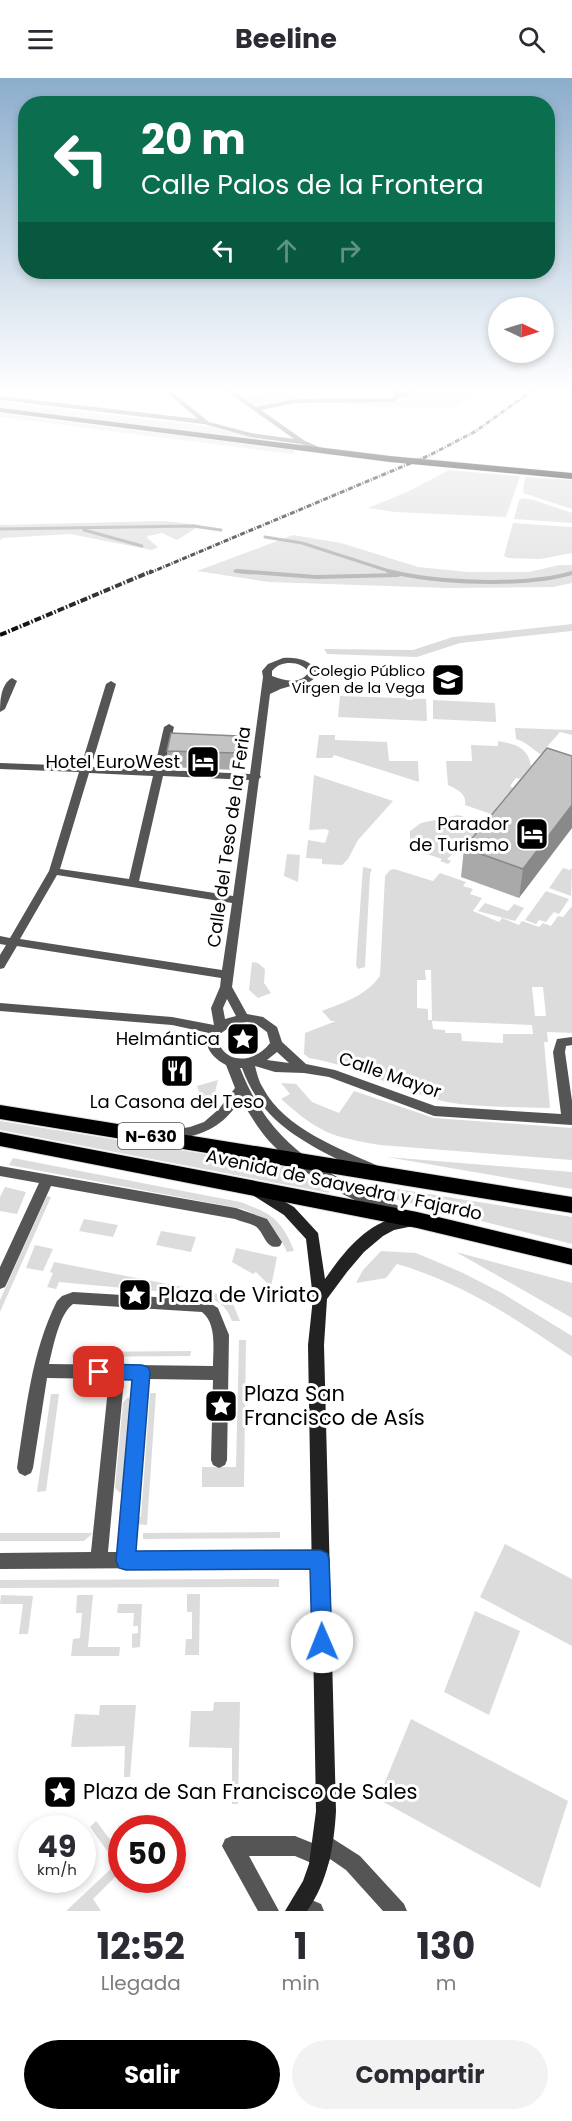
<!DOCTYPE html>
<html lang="es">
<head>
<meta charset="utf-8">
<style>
  body { margin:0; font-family:Poppins,sans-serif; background:#f2f2f3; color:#2b2b33; height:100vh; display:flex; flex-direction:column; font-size:22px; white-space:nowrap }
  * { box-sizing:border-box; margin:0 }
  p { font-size:20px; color:#7c7c81 }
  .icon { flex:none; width:33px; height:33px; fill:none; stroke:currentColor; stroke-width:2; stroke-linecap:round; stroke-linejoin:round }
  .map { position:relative; height:1833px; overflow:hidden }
  .drawer { display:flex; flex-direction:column; background:#fff; flex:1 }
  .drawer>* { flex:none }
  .guide { position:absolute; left:18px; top:18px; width:537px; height:183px; border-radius:24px; box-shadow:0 3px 9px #0003; background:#0b6e4f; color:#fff; overflow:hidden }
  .needle { width:39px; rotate:94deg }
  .tools { position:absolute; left:488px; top:219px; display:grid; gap:12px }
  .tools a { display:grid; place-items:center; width:66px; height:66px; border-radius:50%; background:#fff; box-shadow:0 3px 9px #0003; font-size:30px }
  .speed { position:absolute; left:18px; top:1737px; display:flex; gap:12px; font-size:30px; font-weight:700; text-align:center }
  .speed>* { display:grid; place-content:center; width:78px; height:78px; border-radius:50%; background:#fff; box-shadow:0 3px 9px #0003; line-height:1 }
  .speed small { font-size:15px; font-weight:400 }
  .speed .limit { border:9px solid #d22; background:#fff; color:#111 }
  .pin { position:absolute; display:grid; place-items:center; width:51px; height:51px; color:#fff; margin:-26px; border-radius:12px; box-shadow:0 3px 9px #0006 }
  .me { position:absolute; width:66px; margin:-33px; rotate:359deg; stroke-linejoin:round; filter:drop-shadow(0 0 4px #0008) }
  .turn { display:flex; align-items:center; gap:21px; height:126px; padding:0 24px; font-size:27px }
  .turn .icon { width:78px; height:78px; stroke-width:2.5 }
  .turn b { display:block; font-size:42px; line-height:51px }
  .lanes { display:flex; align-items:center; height:57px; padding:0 24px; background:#0003; justify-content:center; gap:30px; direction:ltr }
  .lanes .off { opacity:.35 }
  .eta { display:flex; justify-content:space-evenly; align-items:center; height:102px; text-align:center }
  .eta b { font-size:36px; font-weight:700; line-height:42px }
  .primary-button { display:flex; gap:12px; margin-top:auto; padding:12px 24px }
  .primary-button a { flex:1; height:69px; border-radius:36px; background:#000; color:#fff; font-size:24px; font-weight:700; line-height:69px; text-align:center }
  .primary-button a+a { background:#f2f2f3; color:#2b2b33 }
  header { display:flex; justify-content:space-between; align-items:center; height:78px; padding:0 24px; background:#fff; font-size:27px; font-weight:700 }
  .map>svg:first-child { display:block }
  .green { fill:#dcdcdc; fill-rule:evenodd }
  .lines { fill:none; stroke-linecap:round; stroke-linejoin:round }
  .stream-far1 { stroke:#a3a3a3; stroke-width:3 }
  .stream { stroke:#a3a3a3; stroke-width:4 }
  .primary-casing { stroke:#dbdbdb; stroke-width:1 }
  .trunk-casing { stroke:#dbdbdb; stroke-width:2 }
  .minor { fill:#555; fill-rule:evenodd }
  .secondary { fill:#222; fill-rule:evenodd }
  .primary { fill:#000; fill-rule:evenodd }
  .trunk { fill:#000; fill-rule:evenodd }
  .rail-far1 { stroke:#000; stroke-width:3; stroke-dasharray:5 1.5 1 1.5; stroke-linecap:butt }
  .rail { stroke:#000; stroke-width:4; stroke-dasharray:7 2 1.5 2; stroke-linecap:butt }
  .wall { fill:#a9a9a9 }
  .shaded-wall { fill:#898989 }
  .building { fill:#c4c4c4; stroke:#898989; stroke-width:1.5 }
  .route { fill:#1a73e8; stroke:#114b97; stroke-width:1.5 }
  .labels { text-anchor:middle; stroke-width:6; stroke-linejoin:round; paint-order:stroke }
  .far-poi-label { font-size:15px; fill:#000; stroke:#fff; text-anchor:end }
  .shield { fill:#fff; stroke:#4c4c4c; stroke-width:1.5 }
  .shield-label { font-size:16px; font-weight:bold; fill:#000 }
  .poi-label { font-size:18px; fill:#000; stroke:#fff; text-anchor:end }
  .street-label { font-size:18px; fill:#000; stroke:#fff }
  .near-poi-label { font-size:21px; fill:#000; stroke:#fff; text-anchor:start }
</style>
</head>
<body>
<header><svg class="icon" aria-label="menu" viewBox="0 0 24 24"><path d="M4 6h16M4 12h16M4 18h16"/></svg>Beeline<svg class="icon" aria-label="search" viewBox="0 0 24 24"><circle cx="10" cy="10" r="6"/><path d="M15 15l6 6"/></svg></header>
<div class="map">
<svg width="572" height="1833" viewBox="0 0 572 1833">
  <rect width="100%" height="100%" fill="#fff"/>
  <g class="green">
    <path d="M422,312H484L455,331L356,328L352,324L401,323Z"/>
    <path d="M284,313L302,315V321L254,329L242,320Z"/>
    <path d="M0,324L213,349L273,363L0,330Z"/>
    <path d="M0,335L293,372L295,373L293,376L0,339Z"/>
    <path d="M449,392L520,398L506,439L395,434L368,430L407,414Z"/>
    <path d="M525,399L572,402V431L523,415Z"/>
    <path d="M523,420L534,422L572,435V445L514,441L519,422Z"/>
    <path d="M164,443L201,447L177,462L162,455L148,458L147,460L158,469L152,472L70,456L3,460L0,462V447Z"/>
    <path d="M513,445L572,449V475L540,481L508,480L504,478Z"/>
    <path d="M293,457L341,465L418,489L468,494H529L559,487H572V505L553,509L447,510L269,504L197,493Z"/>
    <path d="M572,546V553L460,565L417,579L327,576L324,571L413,572L453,559Z"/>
    <path d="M340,618L426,621L427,643L338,639Z"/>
    <path d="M433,622L495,625L496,644L433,641Z"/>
    <path d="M515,650L572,652V657L560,654L546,670L549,672L545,678C534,674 529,665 516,661Z"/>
    <path d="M319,657H335V662L387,664L389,683H418L419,704L334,677L332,680H316Z"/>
    <path d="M498,663C515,666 528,669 531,688L520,701L516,700L510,708L513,710L491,736L465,727C467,716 457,711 448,707L446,683H472L471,667L498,668Z"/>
    <path d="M314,697L393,723L358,762L348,781L342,787L322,786V781L306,780L308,762L325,765L329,753L326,751L309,752Z"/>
    <path d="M458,737L484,745L460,773L457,772L447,781L451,783L448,786L440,783L442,781L420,774L410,765V753L421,745Z"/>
    <path d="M287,776L300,777L298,804L284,798Z"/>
    <path d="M363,789L372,791L370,796L365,889L358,891L356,887Z"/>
    <path d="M563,790L570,792L572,790L571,818L549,810Z"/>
    <path d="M394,791L433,803L440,795L466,804L463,808L473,811L470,816L482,820L473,833L499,844L502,840L519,847L522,843L539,849L543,845L551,848L558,838L563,839L572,828V955L547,954L548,964H544L550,1030C511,1028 468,1031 431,1020C388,1007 355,988 309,980L304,976L305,955L336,943H331L322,933C345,924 365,918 380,898L385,798L390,792ZM425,892H431L432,942H428V931L417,930V902H426ZM532,909H543L546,938H535ZM432,943L532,947L533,956H503V965L462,963L461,955H445V952L433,951Z"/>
    <path d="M546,813L569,821L559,836L554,834L546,844L539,842L536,846L525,842Z"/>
    <path d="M485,825L508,833L514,826L524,830L515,843L478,833Z"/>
    <path d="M252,884L258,885L265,891L264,905L271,915L258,920L249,912Z"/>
    <path d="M218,1002L212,1027L204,1028L197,1008Z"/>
    <path d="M281,1005L296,1006L312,1024L339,1035L354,1013L434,1040L572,1050V1082L380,1067C331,1059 318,1054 281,1021L290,1016Z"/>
    <path d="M0,1043L291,1090L329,1112V1115L0,1052Z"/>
    <path d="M387,1079L572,1094V1111Z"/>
    <path d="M13,1080L240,1124C271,1135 282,1142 294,1173L287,1174C277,1151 266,1141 243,1131L9,1087Z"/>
    <path d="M347,1103L572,1139V1166L378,1117Z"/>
    <path d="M5,1109L26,1114L17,1136L0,1133V1119Z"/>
    <path d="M47,1118L51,1119L0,1234V1222Z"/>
    <path d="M84,1141L118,1147L113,1159L79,1153Z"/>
    <path d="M161,1153L196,1159L191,1174L156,1167Z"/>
    <path d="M35,1167L53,1171L43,1193L26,1190Z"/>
    <path d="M236,1170L277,1179L271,1209L256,1194L253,1196L232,1184Z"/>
    <path d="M381,1173L416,1175L461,1194L502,1215L572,1258V1279C514,1240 465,1206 397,1186L386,1200L356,1205L363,1192Z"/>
    <path d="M456,1174L572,1205V1240Z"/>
    <path d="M54,1184L219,1216L233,1226L240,1243H232C226,1226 216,1221 199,1217L59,1204L56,1211L47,1209L53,1195L50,1194Z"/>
    <path d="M239,1262H246L244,1409H202V1389H236Z"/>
    <path d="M191,1273L190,1278L72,1279L73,1274Z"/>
    <path d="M150,1315H156L147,1447L135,1446V1439H141Z"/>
    <path d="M51,1316H59L46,1413L37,1414Z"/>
    <path d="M128,1319L132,1325L125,1410L120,1415L115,1410L123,1325Z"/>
    <path d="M280,1454V1460L143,1461V1455Z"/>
    <path d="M0,1455H93L84,1463H0Z"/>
    <path d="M505,1466L572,1501V1568L480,1519Z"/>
    <path d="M279,1501V1509L0,1510V1502Z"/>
    <path d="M187,1516H200L199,1577H185L186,1561H192V1534H187Z"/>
    <path d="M1,1517L33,1518L28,1556H19L23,1526H0Z"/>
    <path d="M77,1517H93L88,1569H120L119,1578H71L73,1561L80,1560L82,1535H76Z"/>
    <path d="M118,1526H142L140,1569L132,1570V1556L138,1555V1548H133L134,1535H117Z"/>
    <path d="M475,1533L520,1553L489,1637L444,1614Z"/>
    <path d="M214,1624H240L238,1726H232V1670L189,1669L191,1633H213Z"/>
    <path d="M100,1627H136L130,1699H124L125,1668L71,1669L75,1636L99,1637Z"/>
    <path d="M411,1641L568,1723L540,1810L378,1721Z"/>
    <path d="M96,1743L120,1775L113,1781L90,1749Z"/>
    <path d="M113,1789L118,1796L93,1821L101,1833H66Z"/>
  </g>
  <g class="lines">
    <g class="stream-far1">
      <path d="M0,451L193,448L221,452"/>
      <path d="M84,452L142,468"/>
      <path d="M265,459L302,465L395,495"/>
      <path d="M235,493L250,495"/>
    </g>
    <g class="stream">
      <path d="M237,493L316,499L398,497"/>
      <path d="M388,493C435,505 526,509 572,495"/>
    </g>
    <g class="primary-casing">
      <path id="primary" d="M0,330L390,378L572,395V401L390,384L0,334Z"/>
    </g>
    <g class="trunk-casing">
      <g id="trunk">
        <path d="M0,1027L572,1119V1135L0,1041Z"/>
        <path d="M0,1054L417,1134L572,1171V1187L417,1150L0,1068Z"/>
      </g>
    </g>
    <g class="minor">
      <path d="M164,312H170L209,344L251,355L294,361L225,312H232L256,329L296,321L392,320L394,312H400L399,316L411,312H418L408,318L399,320L395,324L296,325L261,332L305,363L326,372L328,373L324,375L301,366L251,359L204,346L0,322V318L198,341Z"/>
      <path d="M283,580C298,579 309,582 319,594C310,610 298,605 284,610C279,611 275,614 270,616L260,697L261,699L259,701L232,909L247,936L263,939L277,949L282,964L306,986L335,992L435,1028L561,1036L553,974L557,961L572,959V967L566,968L565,974L572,1023V1047L434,1038L329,999L304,995L275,994L255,988C257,996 259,1004 263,1010C285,1051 339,1070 378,1088L380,1092L378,1096L373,1097C360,1093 347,1086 335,1080C292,1058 259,1037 242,990H240C272,1071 325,1096 401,1129L403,1133L401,1137L396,1139C353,1124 300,1097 269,1063C258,1050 249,1036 241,1021C226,1044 210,1055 183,1060C175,1061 167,1064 159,1062L157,1058L159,1054L190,1049L204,1044L219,1031L235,1010L226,987C214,981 202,969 209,955L172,947L0,933V925L172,939L214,947L211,930L220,909L221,900L17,868L4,890L0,891V877L6,867L0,866V858L10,860L49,793L79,694L0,691V685L81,688L106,606L111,603L116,606L91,689L154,692L164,649L169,646L174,649L164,692L250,696L263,599L262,593L268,586ZM290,585C298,585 304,588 309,594C300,607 285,603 272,598V593C277,587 283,585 290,585ZM89,695L153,698L129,801L60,791ZM163,698L249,702L233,818L139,803ZM57,797L232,825L222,892L20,861ZM227,921L236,938L225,941L223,930ZM247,944L256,946L267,954L270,965C257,983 229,988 219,966L220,956L231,948ZM277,974L289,985L267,982Z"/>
      <path d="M12,600L17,603L5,631L0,634C0,622 1,606 12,600Z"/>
      <path d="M0,1088L236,1130L267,1141L282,1164L280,1168C265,1173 265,1154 255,1148C249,1145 242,1144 235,1141L51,1108L7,1205L5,1209L0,1211V1189L39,1105L0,1098Z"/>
      <path d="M73,1214L205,1222L218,1230L229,1257L227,1382L225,1387L219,1390L213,1387L211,1382L213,1302L149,1301L135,1474L320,1473L326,1475L329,1481L326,1487L320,1489L0,1491V1475L91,1474L109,1301L47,1300L33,1390L31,1395L25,1398L19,1395L17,1390C26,1333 31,1275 57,1223L62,1218ZM73,1226L202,1234C217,1246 213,1271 213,1288L49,1286C53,1270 59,1236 73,1226ZM124,1301H134L118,1474H108Z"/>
      <path d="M324,1755L360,1778L404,1826L407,1833H383L346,1792L330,1781L328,1786L321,1789L295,1778H249L279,1833H258L222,1768L225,1761L232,1758H295L315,1766L317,1758Z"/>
      <path d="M300,1817L321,1826L324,1833H292L290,1827L293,1820Z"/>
    </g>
    <path class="secondary" d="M259,1109L294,1129L318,1155L325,1201C344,1174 365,1146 399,1139C406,1138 412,1137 418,1139L420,1143L418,1147L394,1152L383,1158L364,1174L347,1194L327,1221L324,1267L336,1733C334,1768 328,1804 307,1833H285L303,1803L309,1786L316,1733L308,1267L313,1220L306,1161L284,1137L254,1118L252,1114L254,1110Z"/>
    <use href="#primary" class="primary"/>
    <use href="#trunk" class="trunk"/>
    <path class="rail-far1" d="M149,495L430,377L476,353L533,312"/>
    <path class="rail" d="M0,557L152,493"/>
  </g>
  <g class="wall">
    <path d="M238,658L239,674L236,692L168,689L167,673Z"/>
    <path d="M547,670L519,820L461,799L464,770Z"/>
  </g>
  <g class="shaded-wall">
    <path d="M238,658L239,674L236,692V675Z"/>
    <path d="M572,727V750L519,820L523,791Z"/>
  </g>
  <g class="building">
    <path d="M171,655L238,658L236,675L167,673Z"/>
    <path d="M547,670L572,678V727L523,791L464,770Z"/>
  </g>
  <linearGradient id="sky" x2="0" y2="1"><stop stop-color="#8cadcc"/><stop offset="0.55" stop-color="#fff"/><stop offset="1" stop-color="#fff" stop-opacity="0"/></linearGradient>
  <rect width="572" height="568" fill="url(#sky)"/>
  <path class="route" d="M99,1286L142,1287L148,1289L150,1294L136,1473L320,1472L327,1475L329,1481L332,1564L329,1571L322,1574L315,1571L312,1564L310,1491L126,1492L119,1490L116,1483L132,1302L99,1301L92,1299L90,1294L92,1288Z"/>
  <defs>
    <g id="school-square" transform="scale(1.725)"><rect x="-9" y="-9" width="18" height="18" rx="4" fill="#000" stroke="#fff"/><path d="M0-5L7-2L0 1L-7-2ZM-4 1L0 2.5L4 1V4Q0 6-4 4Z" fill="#fff"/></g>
    <g id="hotel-square" transform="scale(1.725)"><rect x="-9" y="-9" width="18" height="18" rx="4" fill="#000" stroke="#fff"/><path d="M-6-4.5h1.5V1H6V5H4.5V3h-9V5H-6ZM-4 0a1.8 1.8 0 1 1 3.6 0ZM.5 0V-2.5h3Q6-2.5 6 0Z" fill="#fff"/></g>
    <g id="sight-square" transform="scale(1.725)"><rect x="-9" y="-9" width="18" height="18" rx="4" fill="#000" stroke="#fff"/><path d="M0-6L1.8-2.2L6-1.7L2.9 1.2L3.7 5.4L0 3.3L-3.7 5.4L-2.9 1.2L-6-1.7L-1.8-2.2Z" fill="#fff"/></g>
    <g id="restaurant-square" transform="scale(1.725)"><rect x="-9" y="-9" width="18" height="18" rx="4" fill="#000" stroke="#fff"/><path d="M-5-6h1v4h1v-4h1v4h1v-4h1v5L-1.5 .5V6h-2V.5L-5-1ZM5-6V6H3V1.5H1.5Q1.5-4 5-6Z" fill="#fff"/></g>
  </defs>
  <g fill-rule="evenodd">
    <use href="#school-square" x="448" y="602"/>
    <use href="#hotel-square" x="203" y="684"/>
    <use href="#hotel-square" x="532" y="756"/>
    <use href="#sight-square" x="243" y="961"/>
    <use href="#restaurant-square" x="177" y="993"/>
    <use href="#sight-square" x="135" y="1217"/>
    <use href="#sight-square" x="221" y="1328"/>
    <use href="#sight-square" x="60" y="1714"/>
  </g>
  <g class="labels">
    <g class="far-poi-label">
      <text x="425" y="598">Colegio Público<tspan x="425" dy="17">Virgen de la Vega</tspan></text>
    </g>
    <rect class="shield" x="118" y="1045" width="66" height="26" rx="4.5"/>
    <g class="shield-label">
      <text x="151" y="1064">N-630</text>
    </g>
    <g class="poi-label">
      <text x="180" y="690">Hotel EuroWest</text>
      <text x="509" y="752">Parador<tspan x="509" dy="21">de Turismo</tspan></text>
      <text x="220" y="967">Helmántica</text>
      <text x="177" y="1030" text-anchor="middle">La Casona del Teso</text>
    </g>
    <g class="street-label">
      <text transform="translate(229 759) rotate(-82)" y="6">Calle del Teso de la Feria</text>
      <text transform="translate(390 997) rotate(19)" y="6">Calle Mayor</text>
      <text transform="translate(344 1107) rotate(12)" y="6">Avenida de Saavedra y Fajardo</text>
    </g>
    <g class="near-poi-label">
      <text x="158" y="1224">Plaza de Viriato</text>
      <text x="244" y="1323">Plaza San<tspan x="244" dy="24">Francisco de Asís</tspan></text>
      <text x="83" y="1721">Plaza de San Francisco de Sales</text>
    </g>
  </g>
</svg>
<div class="tools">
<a><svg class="needle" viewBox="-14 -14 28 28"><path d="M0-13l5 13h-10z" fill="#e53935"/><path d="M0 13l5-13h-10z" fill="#7c7c81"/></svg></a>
</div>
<div class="speed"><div>49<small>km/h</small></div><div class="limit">50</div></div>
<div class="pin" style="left:99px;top:1294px;background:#d93025"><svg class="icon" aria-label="arrive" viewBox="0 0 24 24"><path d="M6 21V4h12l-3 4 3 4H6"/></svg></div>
<svg class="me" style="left:322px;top:1564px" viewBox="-20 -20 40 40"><circle r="19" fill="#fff"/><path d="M0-13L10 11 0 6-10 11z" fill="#1a73e8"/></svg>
<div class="guide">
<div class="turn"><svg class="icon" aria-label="left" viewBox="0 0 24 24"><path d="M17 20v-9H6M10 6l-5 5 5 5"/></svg><div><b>20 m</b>Calle Palos de la Frontera</div></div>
<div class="lanes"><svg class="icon" aria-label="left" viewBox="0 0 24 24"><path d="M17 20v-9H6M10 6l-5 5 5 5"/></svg><svg class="icon off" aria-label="ahead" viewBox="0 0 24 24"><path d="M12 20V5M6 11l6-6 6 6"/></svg><svg class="icon off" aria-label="right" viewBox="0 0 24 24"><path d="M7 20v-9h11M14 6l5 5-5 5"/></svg></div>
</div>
</div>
<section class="drawer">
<div class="eta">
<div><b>12:52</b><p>Llegada</p></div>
<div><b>1</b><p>min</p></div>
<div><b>130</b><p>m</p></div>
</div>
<div class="primary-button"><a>Salir</a><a>Compartir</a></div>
</section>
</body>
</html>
